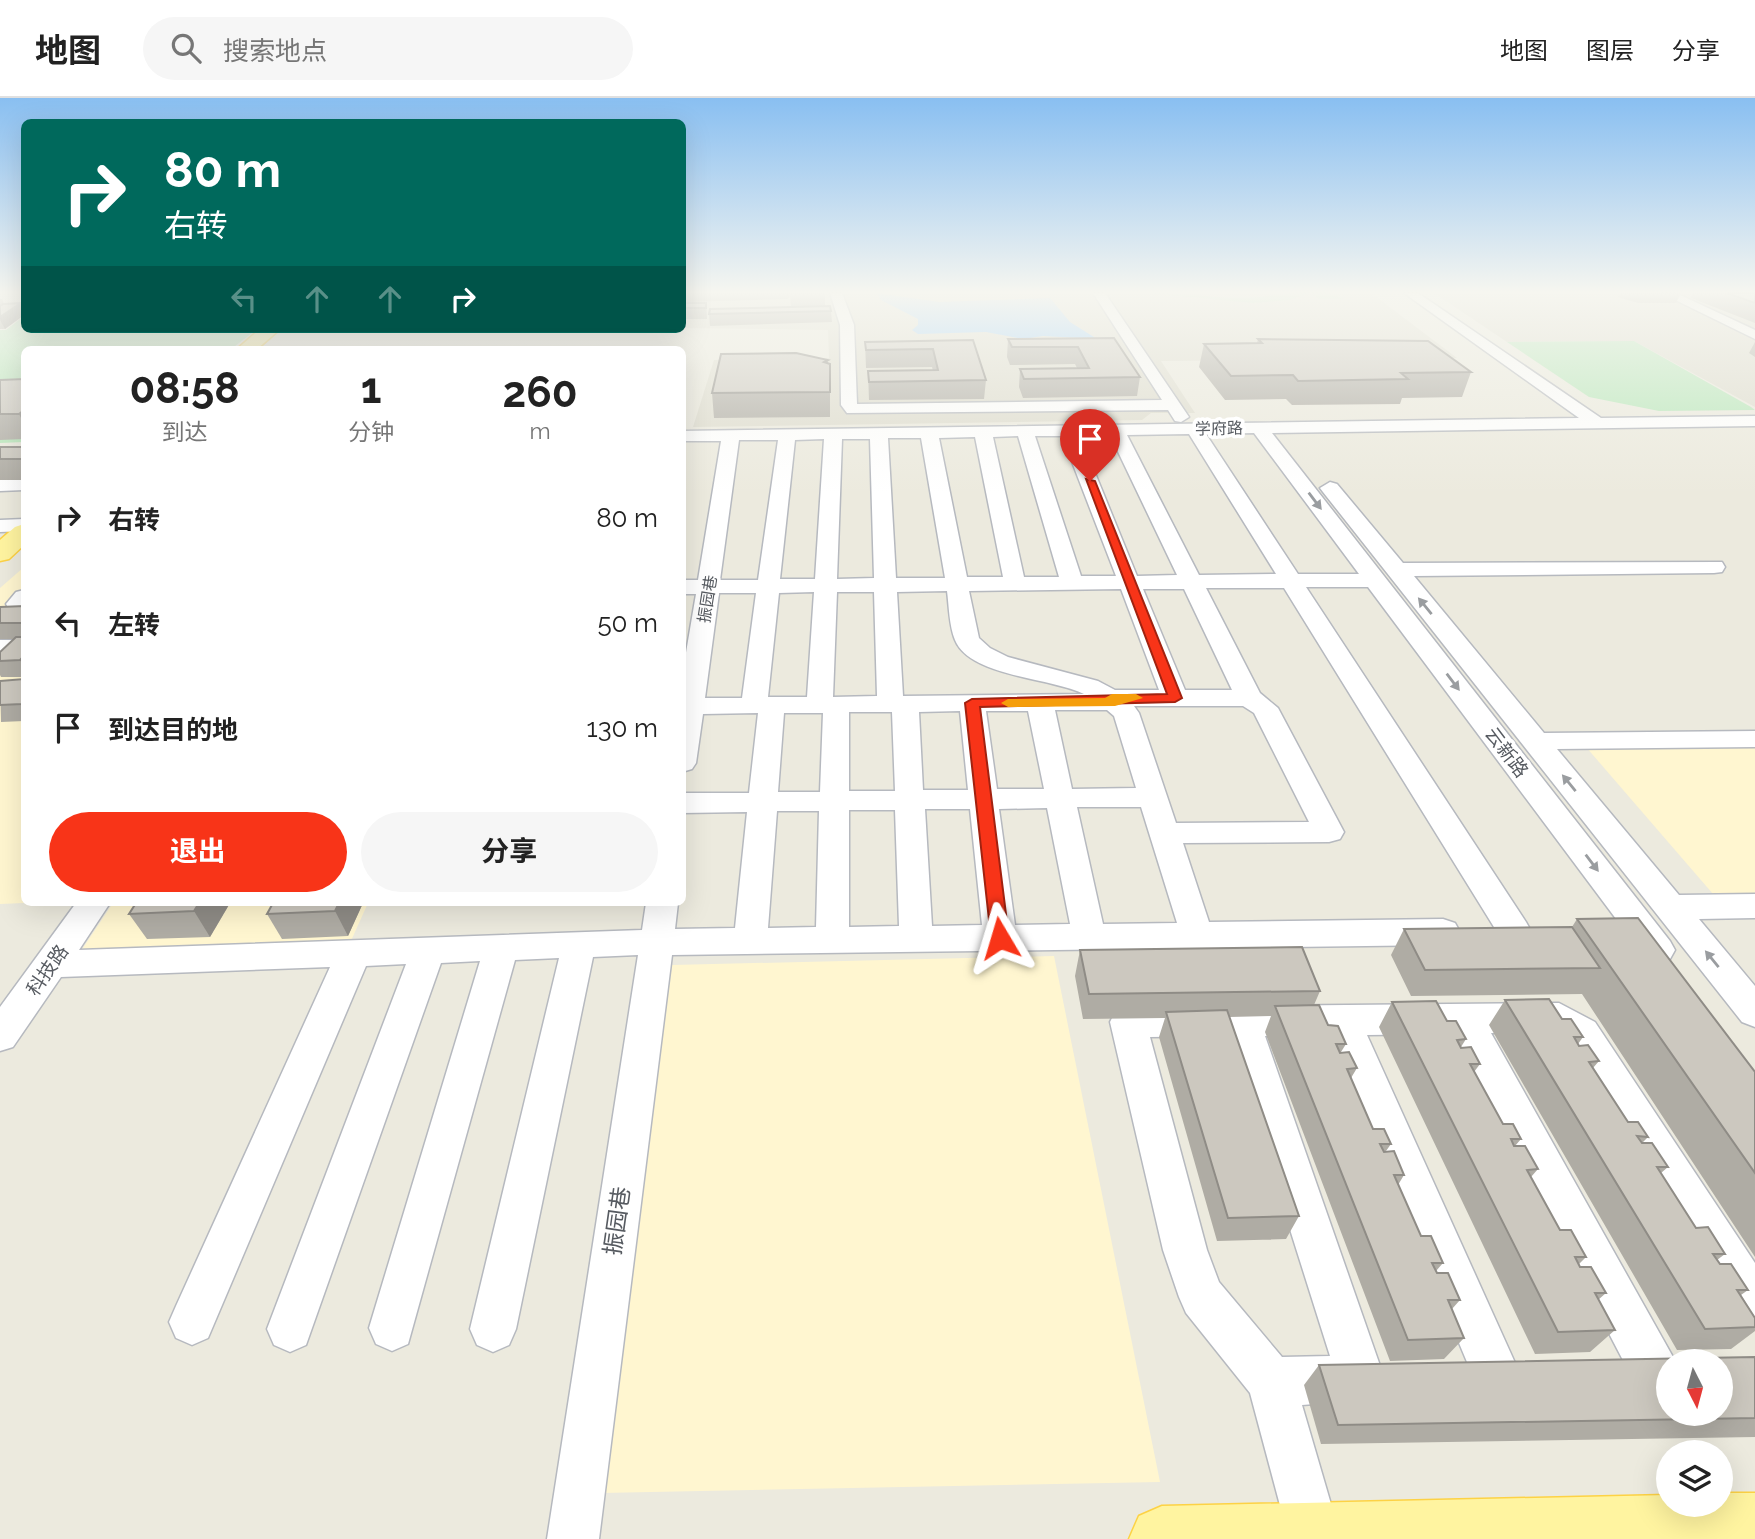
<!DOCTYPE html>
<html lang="zh">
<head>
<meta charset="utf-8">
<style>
  body { margin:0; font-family:Raleway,"Noto Sans SC",sans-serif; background:#f6f6f6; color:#222; height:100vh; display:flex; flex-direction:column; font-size:26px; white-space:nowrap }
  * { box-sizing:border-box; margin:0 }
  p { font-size:23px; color:#767676 }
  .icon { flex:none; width:38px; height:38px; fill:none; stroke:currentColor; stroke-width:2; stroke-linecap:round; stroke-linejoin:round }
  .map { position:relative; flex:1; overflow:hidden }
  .side { position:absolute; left:21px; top:248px; width:665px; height:560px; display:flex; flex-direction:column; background:#fff; border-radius:10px; box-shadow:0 7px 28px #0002 }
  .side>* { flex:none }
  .hud { position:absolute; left:21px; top:21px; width:665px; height:214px; border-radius:10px; box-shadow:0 7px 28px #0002; background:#00695c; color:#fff; overflow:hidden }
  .needle { width:46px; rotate:174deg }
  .fabs { position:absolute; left:1656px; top:1251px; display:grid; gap:14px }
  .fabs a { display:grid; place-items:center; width:77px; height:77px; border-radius:50%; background:#fff; box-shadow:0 7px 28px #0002; font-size:35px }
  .pin { position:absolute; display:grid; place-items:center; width:60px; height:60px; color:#fff; margin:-72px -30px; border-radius:50% 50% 50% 0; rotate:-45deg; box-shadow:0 0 7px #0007 }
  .pin .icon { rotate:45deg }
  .me { position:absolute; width:77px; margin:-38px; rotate:353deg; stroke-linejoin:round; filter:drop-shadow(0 0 5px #0008) }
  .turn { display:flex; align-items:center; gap:24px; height:147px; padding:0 28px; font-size:32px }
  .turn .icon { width:91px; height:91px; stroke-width:2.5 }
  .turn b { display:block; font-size:49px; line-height:60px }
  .lanes { display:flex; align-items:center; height:66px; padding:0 28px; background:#0003; justify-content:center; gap:35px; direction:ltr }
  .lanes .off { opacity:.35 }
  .eta { display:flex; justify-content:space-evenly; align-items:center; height:119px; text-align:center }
  .eta b { font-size:42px; font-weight:700; line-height:49px }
  .cta { display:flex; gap:14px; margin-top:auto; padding:14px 28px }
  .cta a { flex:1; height:80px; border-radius:42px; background:#f83418; color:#fff; font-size:28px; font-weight:700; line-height:80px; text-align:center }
  .cta a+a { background:#f6f6f6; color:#222 }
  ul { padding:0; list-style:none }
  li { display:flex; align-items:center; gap:21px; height:105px; padding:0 28px }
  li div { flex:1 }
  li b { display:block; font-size:26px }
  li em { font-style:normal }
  header { display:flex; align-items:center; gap:42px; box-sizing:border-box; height:98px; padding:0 35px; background:#fff; border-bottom:2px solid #e0e0e0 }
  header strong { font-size:33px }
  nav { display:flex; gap:38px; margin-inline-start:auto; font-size:24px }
  .search { width:490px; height:63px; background:#f6f6f6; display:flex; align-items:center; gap:18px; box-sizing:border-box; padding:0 24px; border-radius:38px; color:#767676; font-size:26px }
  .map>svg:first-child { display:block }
  .commercial { fill:#fff6d0 }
  .education { fill:#dedcce }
  .green { fill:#b7e7b9 }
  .water { fill:#9bcfff }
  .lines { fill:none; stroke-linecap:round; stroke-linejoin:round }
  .minor-casing { stroke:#b6b9bf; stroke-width:3 }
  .major-casing { stroke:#fdd245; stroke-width:3 }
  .minor { fill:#fff; fill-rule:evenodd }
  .major { fill:#fff4a0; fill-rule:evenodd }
  .wall { fill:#afaca4 }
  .shaded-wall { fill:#8f8c86 }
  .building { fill:#ccc8bf; stroke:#8f8c86; stroke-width:2; fill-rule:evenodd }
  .oneway { fill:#9a9da0 }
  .route { fill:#f83418; stroke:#a12210; stroke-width:2 }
  .slow { fill:#f59e0b }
  .labels { text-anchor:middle; stroke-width:7; stroke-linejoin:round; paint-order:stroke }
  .far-street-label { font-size:16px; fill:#575b61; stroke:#fff }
  .street-label { font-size:19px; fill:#575b61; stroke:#fff }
  .near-street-label { font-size:23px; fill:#575b61; stroke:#fff }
</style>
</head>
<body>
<header>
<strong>地图</strong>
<div class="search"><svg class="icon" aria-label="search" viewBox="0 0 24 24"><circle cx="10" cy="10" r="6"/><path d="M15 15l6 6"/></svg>搜索地点</div>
<nav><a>地图</a><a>图层</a><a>分享</a></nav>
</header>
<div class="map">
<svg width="1755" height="1441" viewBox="0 0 1755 1441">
  <rect width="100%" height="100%" fill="#eceade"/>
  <g class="commercial">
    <path d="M24,469V543H0V490Z"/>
    <path d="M24,554V805L0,806V555Z"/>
    <path d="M1755,646V800L1713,796L1586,649Z"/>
    <path d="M113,805H368L350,845L81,853Z"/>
    <path d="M1054,858L1160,1384L601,1395L672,867Z"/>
  </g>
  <g class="education">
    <path d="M683,195H1371L1457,260L1161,263L1195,315H1151L1142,322L693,329L714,262L829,260L828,232L683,230Z"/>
    <path d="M1434,195H1755V309L1634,243L1507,244Z"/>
  </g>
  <g class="green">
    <path d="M1147,195C1187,194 1228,203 1268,198C1289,196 1324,187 1343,201H1319L1311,195L1289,202L1253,205Z"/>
    <path d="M24,218V231H257L230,252H24V344L0,345V232H6Z"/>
    <path d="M1634,243L1751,309L1755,312L1659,313L1589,299L1507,244Z"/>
  </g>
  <path class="water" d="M877,195L939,204L1050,200L1070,224L1097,241L1043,238L1023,241L986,234L918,236L912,232L918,227V221L881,202Z"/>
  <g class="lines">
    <g class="minor-casing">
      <g id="minor">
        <path d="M830,195H842L854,227L857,306L1162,302L1093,195H1105L1189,319L1181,324L1175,323L1168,312L847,315L841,307L840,227Z"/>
        <path d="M1404,195H1418L1601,320L1755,318V328L1272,335L1670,843L1675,852L1670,861L1658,865L1646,861L1368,489H1306L1526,824L1531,833L1526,842L1514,846L1502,842L1284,490H1206L1260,595L1278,610L1344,734L1340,741L1329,744L1183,745L1209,824L1443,821L1455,825L1460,834L1455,843L1443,847L672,857L599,1441H547L638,857L593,859L516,1231L509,1247L493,1254L477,1247L470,1231L559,860L515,862L408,1246L392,1253L376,1246L369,1230L480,863L441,865L306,1247L290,1254L274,1247L267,1231L406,866L366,868L208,1240L192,1247L176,1240L169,1224L176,1208L330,869L61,879L13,949L0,953V909L76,805H110L79,852L642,832L646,805H678L675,831L735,830L747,714L682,715V695H749L758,615L703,616L696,665L692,671L682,674V578L696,496H682V482H698L721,343H682V333L1579,320ZM1254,335L1359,476H1298L1206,336ZM1189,336L1276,476L1199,477L1127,337ZM1110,337L1177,477L1137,478L1080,338ZM1018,338L1059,479H1024L993,339ZM1035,338H1062L1116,478H1081ZM975,339L1003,479H967L939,340ZM888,340H921L945,480H896ZM824,341L815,481H780L795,342ZM842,341H870L874,480L837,481ZM739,342H778L758,482H720ZM1121,491L1159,592H1115L1098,583L1008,559L990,550L979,540L969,493ZM1143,491H1184L1232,592H1185ZM947,493C949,508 949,528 955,542C970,579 1052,580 1084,596L903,598L897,494ZM814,494L807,599H768L779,495ZM837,494H874L877,598L833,599ZM719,495H756L742,600H705ZM1134,608H1243L1254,615L1309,724L1176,725L1139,615ZM1055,612H1107L1114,618L1136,690L1072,691ZM960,613L968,692H923L919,614ZM986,613H1028L1044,691H997ZM849,614H892L895,693H849ZM784,615H823L820,694H778ZM1077,709H1141L1177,825L1103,826ZM1047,710L1070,826L1015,827L999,711ZM925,711H970L982,827L932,828ZM849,712H895L899,828L849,829ZM777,713H819L816,829L768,830Z"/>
        <path d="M1661,195H1676L1755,232V241Z"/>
        <path d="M24,380V392L0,393V381Z"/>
        <path d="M1330,384L1337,386L1403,465L1722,464L1725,469L1722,474L1714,475L1414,478L1544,635L1755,633V649L1557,651L1679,797L1755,796V820L1699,821L1755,888V929L1742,924L1323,394L1320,390Z"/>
        <path d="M24,421V433L0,434V422Z"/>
        <path d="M24,492V517L9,511L6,506L16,494Z"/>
        <rect x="0" y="542" width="24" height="14"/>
        <path d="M1559,905L1595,924L1755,1165V1228L1739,1221L1569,946L1553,935H1491L1673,1259L1675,1264H1668V1295L1656,1300L1639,1293L1453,936L1367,937L1521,1278L1514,1295L1497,1302L1480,1295L1330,937L1265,938L1385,1282L1378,1299L1361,1306L1354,1303L1302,1307L1340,1437L1339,1441H1289L1250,1295L1186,1215L1179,1199L1163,1152L1110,924L1115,914L1128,909ZM1229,938L1330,1258L1282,1259L1219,1184L1207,1152L1150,939Z"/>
      </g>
    </g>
    <g class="major-casing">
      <g id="major">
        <path d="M260,231H280L256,252H236Z"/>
        <path d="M24,426V447L9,461L0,463V442L15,429Z"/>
        <path d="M1720,1395H1755V1441H1129L1139,1418L1162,1408L1668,1397V1407H1720Z"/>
      </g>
    </g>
    <use href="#minor" class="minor"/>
    <use href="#major" class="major"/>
  </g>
  <g class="wall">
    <path d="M682,195H825V208L831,213L832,224L710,228L709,216L791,209L790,197L788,201L682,204Z"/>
    <path d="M1620,195H1681L1676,205H1638L1618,199Z"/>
    <path d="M1693,195H1755V225L1691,200Z"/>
    <path d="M0,201H2L4,206L24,212V217L5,231H0Z"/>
    <path d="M682,205H706L707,221H682Z"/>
    <path d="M1114,240L1140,279L1137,298L1023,300L1019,289L1020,271L1077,270L1075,266L1010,267L1007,259L1008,241Z"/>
    <path d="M1258,241L1471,274L1462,299L1402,300L1400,306L1292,307L1286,301L1225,302L1199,269L1204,246L1257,245Z"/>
    <path d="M973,242L986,282L984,301L869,302L868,273H933L932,269L866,270L865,244Z"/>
    <path d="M1755,244V259L1749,255Z"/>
    <path d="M828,262V265L830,266V319L714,320L712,295Z"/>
    <path d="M24,281V341L0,342V282Z"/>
    <rect x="0" y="349" width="24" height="33"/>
    <path d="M24,508V579H1L0,577V554L14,541H0V509Z"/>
    <path d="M24,581V623L1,624L0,582L1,583Z"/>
    <path d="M230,805L210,839L147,841L129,816Z"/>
    <path d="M273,805H363L348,838L282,841L267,816Z"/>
    <path d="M1577,821L1755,974V1159L1582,896L1411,898L1391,857L1404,831L1572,829Z"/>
    <path d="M1080,852L1320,893L1314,907L1328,927L1346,946L1341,954L1357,970L1351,980L1373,1031L1391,1046L1386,1053L1404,1077L1398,1087L1421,1138L1443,1165L1436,1173L1460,1202L1452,1211L1464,1240L1444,1261L1390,1263L1265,934L1271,918L1229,919L1299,1118L1286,1141L1217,1143L1159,939L1165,920L1083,921L1075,878Z"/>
    <path d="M1505,902L1562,921L1583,939L1578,946L1599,963L1593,970L1628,1024L1648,1039L1642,1045L1668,1069L1661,1075L1696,1130L1725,1156L1717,1162L1720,1166L1748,1192L1741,1197L1755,1220V1233L1731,1251L1677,1252L1489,927Z"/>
    <path d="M1392,904L1447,923L1466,941L1461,949L1480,966L1474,974L1503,1026L1521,1041L1515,1048L1538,1071L1531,1079L1560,1132L1586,1159L1579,1166L1580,1169L1606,1195L1598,1202L1615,1232L1590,1254L1535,1256L1379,929Z"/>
    <path d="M1755,1259V1339L1321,1346L1304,1287L1319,1267Z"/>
  </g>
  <g class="shaded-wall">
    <path d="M21,205L24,212V217L5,231L0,222V219Z"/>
    <path d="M24,312V326L19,316Z"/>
    <path d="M23,559L24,562V569L20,562Z"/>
    <path d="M199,805H230L210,839L194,813Z"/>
    <path d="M339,805H363L348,838L335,813Z"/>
  </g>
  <g class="building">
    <path d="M1727,195H1755V205Z"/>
    <path d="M21,205L0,219V208L3,206Z"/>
    <rect x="682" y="205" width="24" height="5"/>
    <path d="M830,208L831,213L709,216L710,211Z"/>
    <path d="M1114,240L1140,279L1024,281L1020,271L1089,270L1078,249H1012L1008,241Z"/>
    <path d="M1258,241L1428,243L1471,274L1401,275L1408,281L1298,283L1293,277L1231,278L1204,246L1262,245Z"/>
    <path d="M973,242L986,282L869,284L868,273L938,272L933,251L866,252L865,244Z"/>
    <path d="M796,255L828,262L824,264L830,266V294L712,295L721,256Z"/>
    <path d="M24,281V312L19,316H0V282Z"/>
    <rect x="0" y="349" width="24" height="12"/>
    <path d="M24,508V525H0V509Z"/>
    <path d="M16,539H24V559H23L20,562L0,563V554Z"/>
    <path d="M24,581V603L22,606L0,607V583Z"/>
    <path d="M136,805H199L194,813L129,816Z"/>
    <path d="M273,805H339L335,813L267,816Z"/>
    <path d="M1638,820L1755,974V1075L1577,821Z"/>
    <path d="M1572,829L1600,870L1425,872L1404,831Z"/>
    <path d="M1302,849L1320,893L1089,896L1080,852Z"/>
    <path d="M1549,901L1562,921H1571L1583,939H1574L1579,948L1588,947L1599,963L1589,964L1628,1024H1638L1648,1039L1637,1038L1642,1045H1652L1668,1069H1657L1696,1130L1708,1129L1725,1156H1713L1720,1166H1731L1748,1192H1737L1755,1220V1229L1705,1231L1505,902Z"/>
    <path d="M1436,903L1447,923H1456L1466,941L1457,942L1461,950L1471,949L1480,966H1470L1503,1026H1513L1521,1041H1511L1514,1048H1525L1538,1071L1527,1072L1560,1132H1571L1586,1159H1575L1580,1169H1591L1606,1195H1595L1615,1232L1558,1234L1392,904Z"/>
    <path d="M1319,907L1328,927L1338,928L1346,946H1336L1340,955L1349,954L1357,970L1347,971L1373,1031H1384L1391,1046H1380L1384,1054L1394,1053L1404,1077H1394L1421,1138H1431L1443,1165H1432L1437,1175H1448L1460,1202H1448L1464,1240L1408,1242L1275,908Z"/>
    <path d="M1227,912L1299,1118L1228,1120L1166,914Z"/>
    <path d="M1755,1259V1320L1338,1327L1319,1267ZM1668,1264H1720V1316H1668Z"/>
  </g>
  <defs><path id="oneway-solid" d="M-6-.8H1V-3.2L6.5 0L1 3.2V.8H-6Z" transform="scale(1.75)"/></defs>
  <g class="oneway">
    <use href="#oneway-solid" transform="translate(1315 403) rotate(53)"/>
    <use href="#oneway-solid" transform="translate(1425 508) rotate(-129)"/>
    <use href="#oneway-solid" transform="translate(1453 584) rotate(53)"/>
    <use href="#oneway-solid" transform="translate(1569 685) rotate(-129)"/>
    <use href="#oneway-solid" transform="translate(1592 765) rotate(53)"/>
    <use href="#oneway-solid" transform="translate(1712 861) rotate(-129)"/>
  </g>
  <linearGradient id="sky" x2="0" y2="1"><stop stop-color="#89bff1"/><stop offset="0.49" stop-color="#f6f6f0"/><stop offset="1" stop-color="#f6f6f0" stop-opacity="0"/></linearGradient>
  <rect width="1755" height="396" fill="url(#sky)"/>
  <path class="route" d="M1086,381L1095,383L1182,600L1175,604L980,609L1009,840L1000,847L991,840L965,605L972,601L1167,596Z"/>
  <path class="slow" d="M1112,596H1136L1143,600L1115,608L1008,609L1001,605L1008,601L1105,600Z"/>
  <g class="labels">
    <g class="far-street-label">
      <text transform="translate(1219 330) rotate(-1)" y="6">学府路</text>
      <text transform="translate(707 501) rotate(-81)" y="6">振园巷</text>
    </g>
    <g class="street-label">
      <text transform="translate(1507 654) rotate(53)" y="7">云新路</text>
      <text transform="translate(47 872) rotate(-55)" y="7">科技路</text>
    </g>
    <g class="near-street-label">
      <text transform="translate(617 1123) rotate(-82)" y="8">振园巷</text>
    </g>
  </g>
</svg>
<div class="fabs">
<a><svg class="needle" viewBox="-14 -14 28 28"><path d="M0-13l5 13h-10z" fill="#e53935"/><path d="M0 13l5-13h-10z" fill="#767676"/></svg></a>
<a><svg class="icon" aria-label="layers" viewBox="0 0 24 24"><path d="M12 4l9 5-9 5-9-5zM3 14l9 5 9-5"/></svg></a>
</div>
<div class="pin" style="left:1090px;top:383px;background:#d93025"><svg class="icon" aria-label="arrive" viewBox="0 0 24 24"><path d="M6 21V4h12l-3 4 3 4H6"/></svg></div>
<svg class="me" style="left:1000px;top:840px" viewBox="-20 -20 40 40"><path d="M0-17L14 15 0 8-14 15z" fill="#f83418" stroke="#fff" stroke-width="4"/></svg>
<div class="hud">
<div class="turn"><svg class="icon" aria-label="right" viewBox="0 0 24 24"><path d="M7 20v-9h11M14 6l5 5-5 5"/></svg><div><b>80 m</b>右转</div></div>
<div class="lanes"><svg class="icon off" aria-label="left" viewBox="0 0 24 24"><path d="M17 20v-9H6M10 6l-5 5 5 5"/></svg><svg class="icon off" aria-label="ahead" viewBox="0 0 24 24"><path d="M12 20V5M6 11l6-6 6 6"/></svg><svg class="icon off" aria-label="ahead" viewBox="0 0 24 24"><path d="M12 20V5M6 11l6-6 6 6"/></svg><svg class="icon" aria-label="right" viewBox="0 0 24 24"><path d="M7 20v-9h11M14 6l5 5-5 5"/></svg></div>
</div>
<section class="side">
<div class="eta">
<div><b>08:58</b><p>到达</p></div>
<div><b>1</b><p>分钟</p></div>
<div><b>260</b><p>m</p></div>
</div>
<ul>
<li><svg class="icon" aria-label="right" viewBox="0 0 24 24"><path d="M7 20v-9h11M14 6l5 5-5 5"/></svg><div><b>右转</b></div><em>80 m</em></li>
<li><svg class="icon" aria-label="left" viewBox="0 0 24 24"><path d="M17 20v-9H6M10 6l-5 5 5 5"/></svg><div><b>左转</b></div><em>50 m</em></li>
<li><svg class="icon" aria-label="arrive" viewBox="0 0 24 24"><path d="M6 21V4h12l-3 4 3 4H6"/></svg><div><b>到达目的地</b></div><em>130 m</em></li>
</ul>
<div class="cta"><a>退出</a><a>分享</a></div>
</section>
</div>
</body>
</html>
